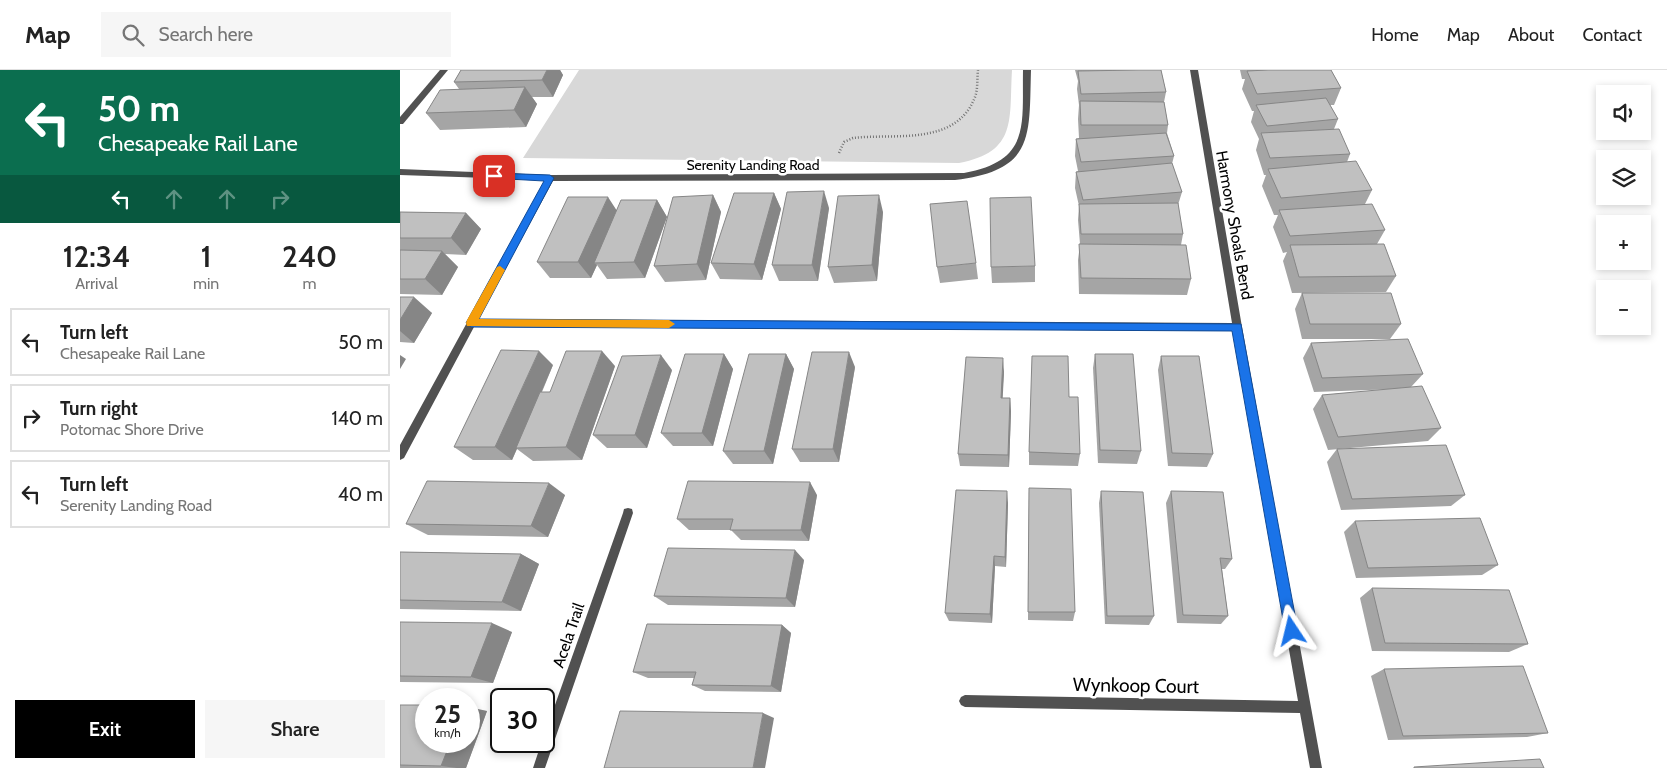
<!DOCTYPE html>
<html lang="en">
<head>
<meta charset="utf-8">
<style>
  body { margin:0; font-family:Cabin,sans-serif; background:#f6f6f6; color:#222; height:100vh; display:flex; flex-direction:column; font-size:19px; white-space:nowrap }
  * { box-sizing:border-box; margin:0 }
  p { font-size:16px; color:#767676 }
  .icon { flex:none; width:28px; height:28px; fill:none; stroke:currentColor; stroke-width:2; stroke-linecap:round; stroke-linejoin:round }
  .map { position:relative; flex:1; overflow:hidden }
  .details { display:flex; flex-direction:column; background:#fff; width:400px }
  .details>* { flex:none }
  .top-card { background:#0b6e4f; color:#fff; overflow:hidden }
  .controls { position:absolute; left:1196px; top:15px; display:grid; gap:10px }
  .controls a { display:grid; place-items:center; width:55px; height:55px; border-radius:0px; background:#fff; box-shadow:0 2px 8px #0003; font-size:25px }
  .speed { position:absolute; left:15px; top:618px; display:flex; gap:10px; font-size:25px; font-weight:700; text-align:center }
  .speed>* { display:grid; place-content:center; width:65px; height:65px; border-radius:50%; background:#fff; box-shadow:0 2px 8px #0003; line-height:1 }
  .speed small { font-size:12px; font-weight:400 }
  .speed .limit { border:2px solid #111; border-radius:8px; background:#fff; color:#111 }
  .pin { position:absolute; display:grid; place-items:center; width:42px; height:42px; color:#fff; margin:-21px; border-radius:10px; box-shadow:0 2px 8px #0006 }
  .me { position:absolute; width:55px; margin:-28px; rotate:350deg; stroke-linejoin:round; filter:drop-shadow(0 0 4px #0008) }
  .turn { display:flex; align-items:center; gap:18px; height:105px; padding:0 15px; font-size:22px }
  .turn .icon { width:65px; height:65px; stroke-width:2.5 }
  .turn b { display:block; font-size:35px; line-height:42px }
  .lanes { display:flex; align-items:center; height:48px; padding:0 15px; background:#0003; justify-content:center; gap:25px; direction:ltr }
  .lanes .off { opacity:.35 }
  .eta { display:flex; justify-content:space-evenly; align-items:center; height:85px; text-align:center }
  .eta b { font-size:30px; font-weight:600; line-height:35px }
  .action { display:flex; gap:10px; margin-top:auto; padding:10px 15px }
  .action a { flex:1; height:58px; border-radius:0px; background:#000; color:#fff; font-size:20px; font-weight:600; line-height:58px; text-align:center }
  .action a+a { background:#f6f6f6; color:#222 }
  ul { padding:0; list-style:none }
  li { display:flex; align-items:center; gap:15px; height:68px; margin:0 10px 8px; padding:0 5px; border:2px solid #e0e0e0; border-radius:0px }
  li div { flex:1 }
  li b { display:block; font-size:19px }
  li em { font-style:normal }
  header { display:flex; align-items:center; gap:30px; box-sizing:border-box; height:70px; padding:0 25px; background:#fff; border-bottom:1px solid #e0e0e0 }
  header strong { font-size:24px }
  nav { display:flex; gap:28px; margin-inline-start:auto; font-size:18px }
  .search { width:350px; height:45px; background:#f6f6f6; display:flex; align-items:center; gap:12px; box-sizing:border-box; padding:0 18px; border-radius:0px; color:#767676; font-size:19px }
  main { display:flex; flex:1; min-height:0 }
  .map>svg:first-child { display:block }
  .green { fill:#d8d8d8 }
  .lines { fill:none; stroke-linecap:round; stroke-linejoin:round }
  .path { stroke:#737373; stroke-width:2.5; stroke-dasharray:1 2; stroke-linecap:butt }
  .street { fill:#515151; fill-rule:evenodd }
  .wall { fill:#a5a5a5 }
  .shaded-wall { fill:#868686 }
  .building { fill:#c0c0c0; stroke:#868686 }
  .route { fill:#1a73e8; stroke:#114b97 }
  .slow { fill:#f59e0b }
  .labels { text-anchor:middle; stroke-width:5; stroke-linejoin:round; paint-order:stroke }
  .far-street-label { font-size:14px; fill:#000; stroke:#fff }
  .street-label { font-size:16px; fill:#000; stroke:#fff }
  .near-street-label { font-size:19px; fill:#000; stroke:#fff }
</style>
</head>
<body>
<header>
<strong>Map</strong>
<div class="search"><svg class="icon" aria-label="search" viewBox="0 0 24 24"><circle cx="10" cy="10" r="6"/><path d="M15 15l6 6"/></svg>Search here</div>
<nav><a>Home</a><a>Map</a><a>About</a><a>Contact</a></nav>
</header>
<main>
<section class="details">
<div class="top-card">
<div class="turn"><svg class="icon" aria-label="left" viewBox="0 0 24 24"><path d="M17 20v-9H6M10 6l-5 5 5 5"/></svg><div><b>50 m</b>Chesapeake Rail Lane</div></div>
<div class="lanes"><svg class="icon" aria-label="left" viewBox="0 0 24 24"><path d="M17 20v-9H6M10 6l-5 5 5 5"/></svg><svg class="icon off" aria-label="ahead" viewBox="0 0 24 24"><path d="M12 20V5M6 11l6-6 6 6"/></svg><svg class="icon off" aria-label="ahead" viewBox="0 0 24 24"><path d="M12 20V5M6 11l6-6 6 6"/></svg><svg class="icon off" aria-label="right" viewBox="0 0 24 24"><path d="M7 20v-9h11M14 6l5 5-5 5"/></svg></div>
</div>
<div class="eta">
<div><b>12:34</b><p>Arrival</p></div>
<div><b>1</b><p>min</p></div>
<div><b>240</b><p>m</p></div>
</div>
<ul>
<li><svg class="icon" aria-label="left" viewBox="0 0 24 24"><path d="M17 20v-9H6M10 6l-5 5 5 5"/></svg><div><b>Turn left</b><p>Chesapeake Rail Lane</p></div><em>50 m</em></li>
<li><svg class="icon" aria-label="right" viewBox="0 0 24 24"><path d="M7 20v-9h11M14 6l5 5-5 5"/></svg><div><b>Turn right</b><p>Potomac Shore Drive</p></div><em>140 m</em></li>
<li><svg class="icon" aria-label="left" viewBox="0 0 24 24"><path d="M17 20v-9H6M10 6l-5 5 5 5"/></svg><div><b>Turn left</b><p>Serenity Landing Road</p></div><em>40 m</em></li>
</ul>
<div class="action"><a>Exit</a><a>Share</a></div>
</section>
<div class="map">
<svg width="1267" height="698" viewBox="0 0 1267 698">
  <rect width="100%" height="100%" fill="#fff"/>
  <path class="green" d="M179,0H612C609,49 618,82 559,93L123,88Z"/>
  <g class="lines">
    <path class="path" d="M439,83L444,72L453,68C494,63 556,77 575,27C578,19 577,9 578,0"/>
    <g class="street">
      <path d="M40,0H48L3,54H0V47Z"/>
      <path d="M623,0H631C629,67 635,100 555,110L153,111L78,249L832,253L790,0H798L842,257L922,698H910L900,643L565,637L561,635L559,631L561,627L565,625L898,631L833,261L74,257L4,388L0,390V375L145,110L0,105V99L150,105L564,103C631,91 622,55 623,0Z"/>
      <path d="M228,438L232,439L233,443L145,698H133L142,671H144V666L223,443L224,439Z"/>
    </g>
  </g>
  <g class="wall">
    <path d="M61,0H160L163,5L153,27H132L137,34L126,57L40,60L26,43L59,19L54,12Z"/>
    <path d="M675,0H761L766,22L764,32L768,55L767,63L774,86L772,94L782,122L778,135L783,164L781,175L791,209L787,225L679,224L678,190L680,174L678,150L679,136L675,118L676,102L678,101L675,86L676,69L679,68L678,49L679,35L677,19L678,11Z"/>
    <path d="M840,0H931L941,18L934,35H930L938,49L934,59L950,84L947,92L972,120L965,134L985,160L977,174L996,206L986,222L892,223L883,191L887,182L883,183L873,157L878,145H874L862,116L866,105H864L856,80L859,69L851,52L854,41H852L842,19L845,9H842Z"/>
    <path d="M374,123L381,139L362,210L320,209L311,193Z"/>
    <path d="M313,125L321,142L306,210L265,212L254,196Z"/>
    <path d="M257,130L267,147L245,208L207,209L197,195L191,208H150L137,192L216,140Z"/>
    <path d="M429,138L418,211H379L372,195Z"/>
    <path d="M0,142L66,143L81,159L66,185L45,184L58,197L42,225L0,224Z"/>
    <path d="M483,142L477,211L434,213L428,197Z"/>
    <path d="M576,193L578,209L540,213L537,197Z"/>
    <path d="M635,196V212L592,213L591,197Z"/>
    <path d="M902,223L1001,254L990,269H902L895,239Z"/>
    <path d="M0,227L32,243L14,273L0,272Z"/>
    <path d="M911,273L1023,304L1011,317L1041,358L1028,371L928,380L913,339L922,325L996,319L914,322L903,288Z"/>
    <path d="M324,284L333,299L313,376H273L261,363Z"/>
    <path d="M386,284L394,299L373,394H333L323,381Z"/>
    <path d="M695,284L741,381L737,394L698,393L693,298Z"/>
    <path d="M761,286L813,384L807,397L768,396L758,300Z"/>
    <path d="M153,295L142,322H150L215,296L182,390L133,391L117,379L112,390H73L54,377Z"/>
    <path d="M455,297L439,392H400L392,379Z"/>
    <path d="M272,300L247,378H207L193,365Z"/>
    <path d="M604,302L602,328H610L611,342L609,397L560,396L558,384Z"/>
    <path d="M669,327L680,384L678,396L629,395V382Z"/>
    <path d="M937,379L1065,425L1051,436L941,440L927,392Z"/>
    <path d="M629,418L675,542L673,551L628,550Z"/>
    <path d="M701,421L754,546L749,555L705,554L699,433Z"/>
    <path d="M771,421L832,489L825,499H822L828,546L821,554L777,553L766,433Z"/>
    <path d="M165,425L148,467L28,465L6,454Z"/>
    <path d="M417,425L409,471L341,470L331,460H289L277,449Z"/>
    <path d="M608,433L606,497L595,496L592,553L549,551L545,543Z"/>
    <path d="M955,451L1098,495L1082,505L956,508L944,462Z"/>
    <path d="M0,482L121,484L139,494L121,541L0,539Z"/>
    <path d="M404,490L395,537L268,535L254,526Z"/>
    <path d="M972,518L1128,574L1109,582L972,581L960,528Z"/>
    <path d="M0,552L112,562L93,613L0,612Z"/>
    <path d="M382,555L391,563L381,622L305,621L292,615L294,608H248L233,602Z"/>
    <path d="M984,599L1148,663L1127,667L988,670L971,606Z"/>
    <path d="M0,635L87,641L66,698H0Z"/>
  </g>
  <g class="shaded-wall">
    <path d="M147,0H160L163,5L153,27L142,10Z"/>
    <path d="M125,17L137,34L126,57L114,40Z"/>
    <path d="M424,121L429,138L418,211L412,195Z"/>
    <path d="M374,123L381,139L362,210L354,194Z"/>
    <path d="M313,125L321,142L306,210L297,194Z"/>
    <path d="M479,125L483,142L477,211L472,195Z"/>
    <path d="M208,127L219,144L194,193L197,195L191,208L178,192Z"/>
    <path d="M257,130L267,147L245,208L234,192Z"/>
    <path d="M66,143L81,159L66,185L51,168Z"/>
    <path d="M42,181L58,197L42,225L25,209Z"/>
    <path d="M14,227L32,243L14,273L0,261V250Z"/>
    <path d="M139,281L153,295L112,390L95,377Z"/>
    <path d="M202,281L215,296L182,390L166,377Z"/>
    <path d="M449,282L455,297L439,392L433,379Z"/>
    <path d="M324,284L333,299L313,376L302,363Z"/>
    <path d="M386,284L394,299L373,394L364,381Z"/>
    <path d="M0,285L6,289L0,299Z"/>
    <path d="M261,285L272,300L247,378L235,365Z"/>
    <path d="M603,288L604,302L602,342L601,328Z"/>
    <path d="M610,328L611,342L609,397L608,385Z"/>
    <path d="M410,412L417,425L409,471L401,460Z"/>
    <path d="M149,413L165,425L148,467L131,456Z"/>
    <path d="M607,421L608,433L606,497L605,487Z"/>
    <path d="M395,480L404,490L395,537L386,528Z"/>
    <path d="M121,484L139,494L121,541L102,532Z"/>
    <path d="M594,486L595,496L592,553L590,544Z"/>
    <path d="M92,553L112,562L93,613L71,607Z"/>
    <path d="M382,555L391,563L381,622L371,616Z"/>
    <path d="M69,637L87,641L66,698H57L41,696L51,671H69Z"/>
    <path d="M363,643L374,648L365,698H353Z"/>
  </g>
  <g class="building">
    <path d="M61,0H147L142,10L54,12Z"/>
    <path d="M738,0H761L766,22L681,24L678,1Z"/>
    <path d="M868,0H931L941,18L857,24L847,1Z"/>
    <path d="M125,17L114,40L26,43L40,20Z"/>
    <path d="M926,28L938,49L867,56L856,35Z"/>
    <path d="M680,31L764,32L768,55H681Z"/>
    <path d="M939,59L950,84L870,88L861,63Z"/>
    <path d="M766,63L774,86L681,92L676,69Z"/>
    <path d="M956,91L972,120L881,128L868,99Z"/>
    <path d="M772,93L782,122L683,130L676,102Z"/>
    <path d="M424,121L412,195H372L387,122Z"/>
    <path d="M334,123H374L354,194L311,193Z"/>
    <path d="M313,125L297,194L254,196L273,127Z"/>
    <path d="M479,125L472,195L428,197L438,126Z"/>
    <path d="M168,127H208L178,192H137Z"/>
    <path d="M631,127L635,196L591,197L590,128Z"/>
    <path d="M221,130H257L234,192L194,193Z"/>
    <path d="M567,131L576,193L537,197L530,134Z"/>
    <path d="M778,133L783,164H681L679,134Z"/>
    <path d="M972,134L985,160L890,166L879,140Z"/>
    <path d="M0,142L66,143L51,168H0Z"/>
    <path d="M679,174L786,175L791,209L681,208Z"/>
    <path d="M984,174L996,206L899,207L890,175Z"/>
    <path d="M0,180L42,181L25,209H0Z"/>
    <path d="M902,223H991L1001,254H910Z"/>
    <path d="M0,227H14L0,250Z"/>
    <path d="M1008,269L1023,304L922,308L911,273Z"/>
    <path d="M101,280L139,281L95,377H54Z"/>
    <path d="M166,281H202L166,377L116,378L140,322H150Z"/>
    <path d="M412,282H449L433,379H392Z"/>
    <path d="M285,284H324L302,363H261Z"/>
    <path d="M349,284H386L364,381H323Z"/>
    <path d="M695,284H733L741,381L700,380Z"/>
    <path d="M261,285L235,365H193L222,286Z"/>
    <path d="M632,286H668L669,327H678L680,384L629,382Z"/>
    <path d="M761,286H799L813,384L772,383Z"/>
    <path d="M566,287L603,288L601,328H610L608,385L558,384Z"/>
    <path d="M1022,316L1041,358L938,367L922,325Z"/>
    <path d="M1046,375L1065,425L952,429L937,379Z"/>
    <path d="M27,411L149,413L131,456L6,454Z"/>
    <path d="M288,411L410,412L401,460H330L333,449H277Z"/>
    <path d="M629,418L671,419L675,542H628Z"/>
    <path d="M556,420L607,421L605,487L594,486L590,544L545,543Z"/>
    <path d="M701,421L743,422L754,546H707Z"/>
    <path d="M771,421L823,422L832,489L820,488L828,546L783,545Z"/>
    <path d="M1080,448L1098,495L968,498L955,451Z"/>
    <path d="M268,478L395,480L386,528L254,526Z"/>
    <path d="M0,482L121,484L102,532L0,530Z"/>
    <path d="M972,518L1109,520L1128,574L985,573Z"/>
    <path d="M0,552L92,553L71,607L0,606Z"/>
    <path d="M247,554L382,555L371,616L292,615L296,602H233Z"/>
    <path d="M1123,596L1148,663L1003,666L984,599Z"/>
    <path d="M0,635H26V671H51L41,696L0,695Z"/>
    <path d="M220,641L363,643L353,698H204Z"/>
    <path d="M1140,689L1144,698H1014V697Z"/>
  </g>
  <path class="route" d="M94,103L150,105L154,108L79,249L841,254L898,561L896,566L892,568L887,566L885,561L832,261L71,257L66,253L144,111L90,108V104Z"/>
  <path class="slow" d="M100,196L105,200L79,249L269,250L275,254L269,258L67,256L66,253L67,250L97,197Z"/>
  <g class="labels">
    <g class="far-street-label">
      <text x="353" y="100">Serenity Landing Road</text>
    </g>
    <g class="street-label">
      <text transform="translate(835 155) rotate(80)" y="6">Harmony Shoals Bend</text>
      <text transform="translate(168 565) rotate(-71)" y="6">Acela Trail</text>
    </g>
    <g class="near-street-label">
      <text transform="translate(736 615) rotate(1)" y="7">Wynkoop Court</text>
    </g>
  </g>
</svg>
<div class="controls">
<a><svg class="icon" aria-label="sound" viewBox="0 0 24 24"><path d="M4 9h4l5-4v14l-5-4H4zM17 9q2 3 0 6"/></svg></a>
<a><svg class="icon" aria-label="layers" viewBox="0 0 24 24"><path d="M12 4l9 5-9 5-9-5zM3 14l9 5 9-5"/></svg></a>
<a>+</a>
<a>−</a>
</div>
<div class="speed"><div>25<small>km/h</small></div><div class="limit">30</div></div>
<div class="pin" style="left:94px;top:106px;background:#d93025"><svg class="icon" aria-label="arrive" viewBox="0 0 24 24"><path d="M6 21V4h12l-3 4 3 4H6"/></svg></div>
<svg class="me" style="left:892px;top:561px" viewBox="-20 -20 40 40"><path d="M0-17L14 15 0 8-14 15z" fill="#1a73e8" stroke="#fff" stroke-width="4"/></svg>
</div>
</main>
</body>
</html>
